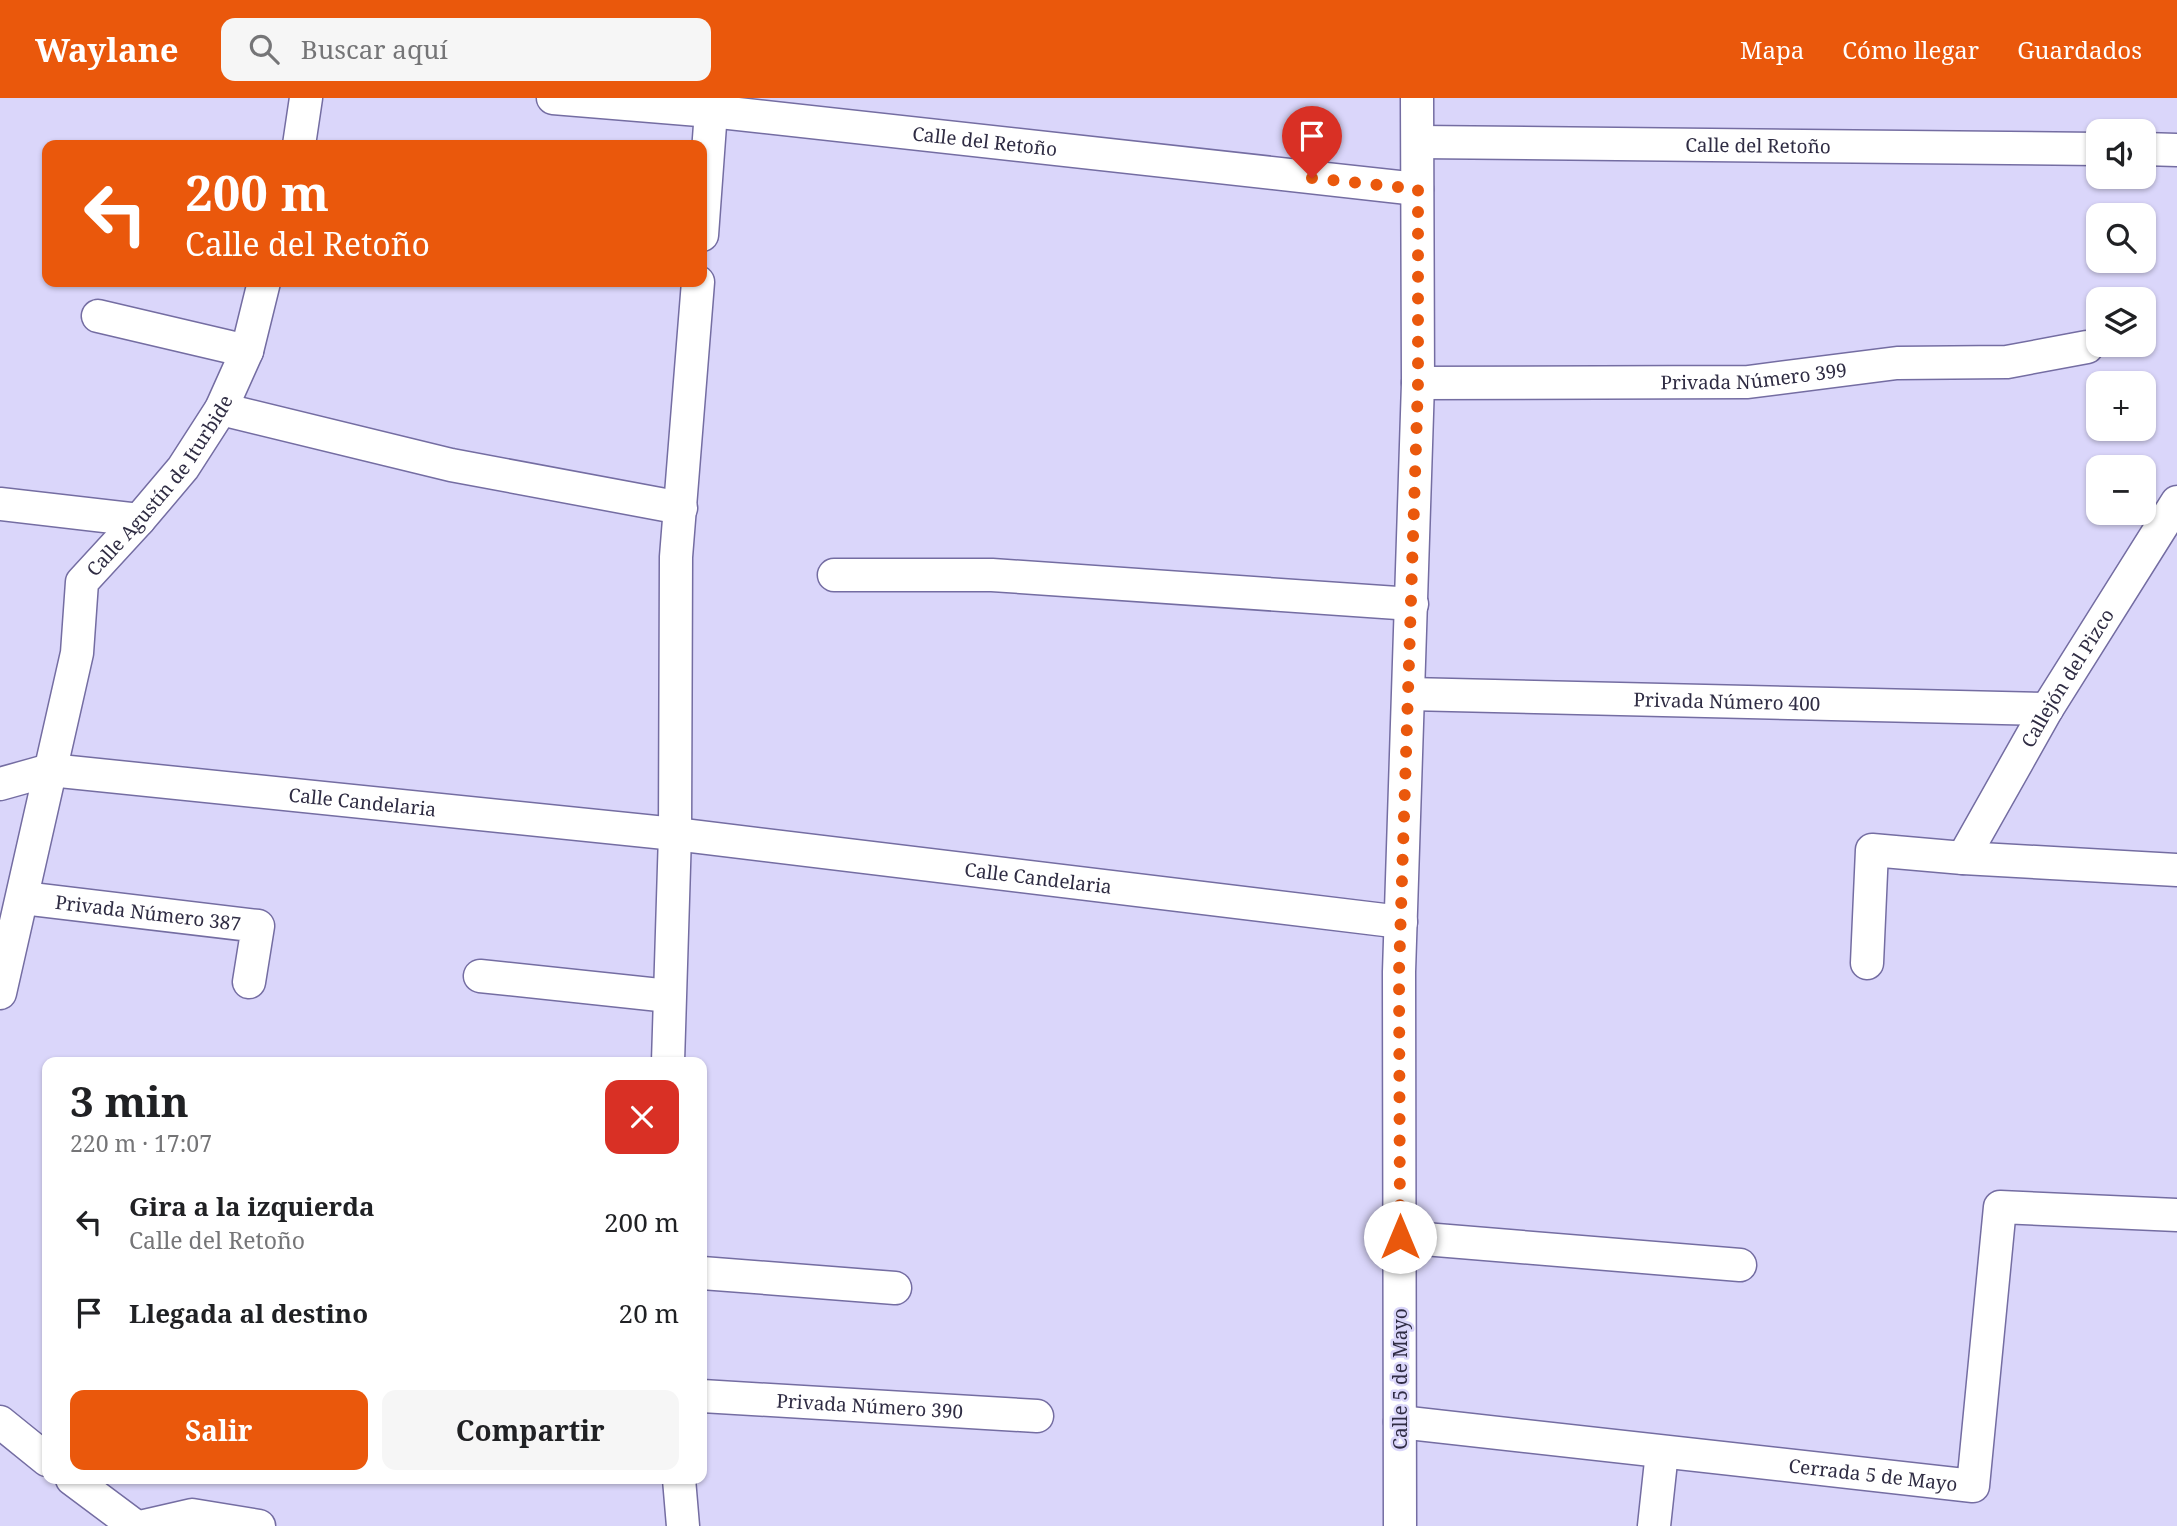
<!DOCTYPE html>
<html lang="es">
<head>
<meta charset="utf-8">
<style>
  body { margin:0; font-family:"Noto Serif",serif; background:#f6f6f6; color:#202124; height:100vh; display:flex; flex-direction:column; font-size:26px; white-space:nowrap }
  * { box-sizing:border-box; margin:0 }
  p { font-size:23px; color:#757577 }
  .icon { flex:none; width:38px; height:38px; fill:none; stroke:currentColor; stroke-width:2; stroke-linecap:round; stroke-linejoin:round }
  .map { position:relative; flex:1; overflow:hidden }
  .sheet { position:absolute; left:42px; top:959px; width:665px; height:427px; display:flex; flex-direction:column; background:#fff; border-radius:14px; box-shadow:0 2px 5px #0004 }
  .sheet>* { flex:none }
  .banner { position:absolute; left:42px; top:42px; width:665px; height:147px; border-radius:14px; box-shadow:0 2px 5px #0004; background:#ea580c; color:#fff; overflow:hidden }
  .fabs { position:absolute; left:2086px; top:21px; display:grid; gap:14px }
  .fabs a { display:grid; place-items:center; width:70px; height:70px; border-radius:14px; background:#fff; box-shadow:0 2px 5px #0004; font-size:35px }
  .pin { position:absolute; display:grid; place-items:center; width:60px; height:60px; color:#fff; margin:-72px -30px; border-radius:50% 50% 50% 0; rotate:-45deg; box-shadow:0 0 7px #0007 }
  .pin .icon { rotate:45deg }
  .me { position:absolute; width:77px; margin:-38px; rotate:0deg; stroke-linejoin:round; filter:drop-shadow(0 0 5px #0008) }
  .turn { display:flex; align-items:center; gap:24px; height:147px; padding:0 28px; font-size:32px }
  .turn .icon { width:91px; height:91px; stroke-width:2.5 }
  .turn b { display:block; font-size:49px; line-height:60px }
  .round { display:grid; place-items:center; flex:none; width:74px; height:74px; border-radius:14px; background:#f6f6f6 }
  .summary { display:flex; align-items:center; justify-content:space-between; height:119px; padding:0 28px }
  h1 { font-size:42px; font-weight:700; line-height:52px }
  .action { display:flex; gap:14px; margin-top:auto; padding:14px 28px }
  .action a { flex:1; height:80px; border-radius:14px; background:#ea580c; color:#fff; font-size:28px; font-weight:700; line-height:80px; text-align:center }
  .action a+a { background:#f6f6f6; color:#202124 }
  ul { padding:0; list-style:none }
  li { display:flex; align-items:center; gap:21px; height:91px; padding:0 28px }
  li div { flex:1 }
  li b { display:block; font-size:26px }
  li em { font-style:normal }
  header { display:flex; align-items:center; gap:42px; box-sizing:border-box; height:98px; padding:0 35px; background:#ea580c; color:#fff }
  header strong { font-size:33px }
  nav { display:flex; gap:38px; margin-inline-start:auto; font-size:24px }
  .search { width:490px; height:63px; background:#f6f6f6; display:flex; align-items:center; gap:18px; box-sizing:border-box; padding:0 24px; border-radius:14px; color:#757577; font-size:26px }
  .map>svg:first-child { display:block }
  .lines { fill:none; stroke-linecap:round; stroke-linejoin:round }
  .minor-casing { stroke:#746da2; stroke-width:35 }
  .minor { stroke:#fff; stroke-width:32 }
  .route { stroke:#ea580c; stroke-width:12; stroke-dasharray:0 21.6 }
  .labels { text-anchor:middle; stroke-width:5; stroke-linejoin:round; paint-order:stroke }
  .street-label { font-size:19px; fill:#2f2c43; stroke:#dad6fa }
</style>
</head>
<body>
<header>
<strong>Waylane</strong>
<div class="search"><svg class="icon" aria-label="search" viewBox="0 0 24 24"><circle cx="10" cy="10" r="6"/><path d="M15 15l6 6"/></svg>Buscar aquí</div>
<nav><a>Mapa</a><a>Cómo llegar</a><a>Guardados</a></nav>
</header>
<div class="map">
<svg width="2177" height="1428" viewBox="0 0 2177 1428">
  <rect width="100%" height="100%" fill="#dad6fa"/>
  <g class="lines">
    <g class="minor-casing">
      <g id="minor">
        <path id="s1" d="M553,0L711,13L1417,91"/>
        <path id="s2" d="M1418,44L2098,51"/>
        <path d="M299,47L306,0"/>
        <path d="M2144,51L2177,52"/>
        <path d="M702,137L711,13"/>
        <path d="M98,218L247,253"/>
        <path id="s3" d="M1418,285L1748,284L1897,265L2007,264L2087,249"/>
        <path d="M221,311L451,367L681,410"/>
        <path d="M0,406L139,422"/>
        <path d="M834,477H992L1412,506"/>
        <path id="s4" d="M1409,596L2047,611"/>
        <path id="s5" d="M0,686L50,672L675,736L1401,824"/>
        <path id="s6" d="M1963,760L2047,611L2177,404"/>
        <path id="s7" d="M23,800L258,828L249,884"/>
        <path d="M1867,865L1872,752L1963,760L2177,772"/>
        <path d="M480,878L669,898"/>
        <path id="s8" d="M0,895L77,555L82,484L139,422L183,370L221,311L247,253L264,184"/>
        <path d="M668,964L675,736L676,459L698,184"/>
        <path d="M1400,1139L1740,1167"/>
        <path d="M702,1175L895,1190"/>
        <path id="s9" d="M702,1298L1037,1318"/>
        <path d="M0,1324L47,1362"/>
        <path id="s10" d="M1400,1324L1973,1388L2000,1109L2177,1117"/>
        <path d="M72,1381L135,1428"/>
        <path d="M679,1381L683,1428"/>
        <path d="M144,1428L192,1417L259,1428"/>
        <path d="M1400,1428L1399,874L1418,285L1417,0"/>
        <path d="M1654,1428L1662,1354"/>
      </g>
    </g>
    <use href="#minor" class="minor"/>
  </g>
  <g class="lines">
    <path class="route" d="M1312,80L1418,91V285L1399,874L1400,1139"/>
  </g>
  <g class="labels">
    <g class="street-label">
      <text dy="7" stroke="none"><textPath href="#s1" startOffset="434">Calle del Retoño</textPath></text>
      <text dy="7" stroke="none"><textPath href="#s2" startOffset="340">Calle del Retoño</textPath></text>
      <text dy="7" stroke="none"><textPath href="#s3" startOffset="336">Privada Número 399</textPath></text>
      <text dy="7" stroke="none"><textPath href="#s8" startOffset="544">Calle Agustín de Iturbide</textPath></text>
      <text dy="7" stroke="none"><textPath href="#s6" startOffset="208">Callejón del Pizco</textPath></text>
      <text dy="7" stroke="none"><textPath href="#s4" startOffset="318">Privada Número 400</textPath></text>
      <text dy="7" stroke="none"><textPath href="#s5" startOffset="366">Calle Candelaria</textPath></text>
      <text dy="7" stroke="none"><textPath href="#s5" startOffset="1046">Calle Candelaria</textPath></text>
      <text dy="7" stroke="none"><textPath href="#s7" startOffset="126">Privada Número 387</textPath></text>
      <text transform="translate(1400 1281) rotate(-90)" y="7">Calle 5 de Mayo</text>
      <text dy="7" stroke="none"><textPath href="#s9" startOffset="168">Privada Número 390</textPath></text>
      <text dy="7" stroke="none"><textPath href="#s10" startOffset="476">Cerrada 5 de Mayo</textPath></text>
    </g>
  </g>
</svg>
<div class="fabs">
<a><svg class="icon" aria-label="sound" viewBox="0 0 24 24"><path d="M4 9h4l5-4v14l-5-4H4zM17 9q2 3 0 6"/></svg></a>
<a><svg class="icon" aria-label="search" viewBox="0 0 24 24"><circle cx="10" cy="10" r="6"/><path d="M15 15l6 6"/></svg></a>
<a><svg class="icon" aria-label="layers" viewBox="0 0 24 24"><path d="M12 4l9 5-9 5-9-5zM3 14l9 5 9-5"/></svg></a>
<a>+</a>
<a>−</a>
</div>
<div class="pin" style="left:1312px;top:80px;background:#d93025"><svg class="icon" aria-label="arrive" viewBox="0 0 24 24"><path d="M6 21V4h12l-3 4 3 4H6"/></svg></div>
<svg class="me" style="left:1400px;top:1139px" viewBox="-20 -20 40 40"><circle r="19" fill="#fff"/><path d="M0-13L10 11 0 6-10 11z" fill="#ea580c"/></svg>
<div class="banner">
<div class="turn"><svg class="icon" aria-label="left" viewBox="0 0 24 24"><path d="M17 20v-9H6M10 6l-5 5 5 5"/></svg><div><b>200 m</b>Calle del Retoño</div></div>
</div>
<section class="sheet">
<div class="summary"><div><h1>3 min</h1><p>220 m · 17:07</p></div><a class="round" style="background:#d93025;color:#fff"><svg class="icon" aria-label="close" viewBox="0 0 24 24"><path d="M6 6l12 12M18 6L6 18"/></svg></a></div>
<ul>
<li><svg class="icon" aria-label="left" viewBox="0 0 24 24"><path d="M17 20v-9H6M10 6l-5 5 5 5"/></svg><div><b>Gira a la izquierda</b><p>Calle del Retoño</p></div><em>200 m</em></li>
<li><svg class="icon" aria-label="arrive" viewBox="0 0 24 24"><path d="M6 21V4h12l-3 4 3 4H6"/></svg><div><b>Llegada al destino</b></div><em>20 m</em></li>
</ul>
<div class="action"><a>Salir</a><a>Compartir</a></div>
</section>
</div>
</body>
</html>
